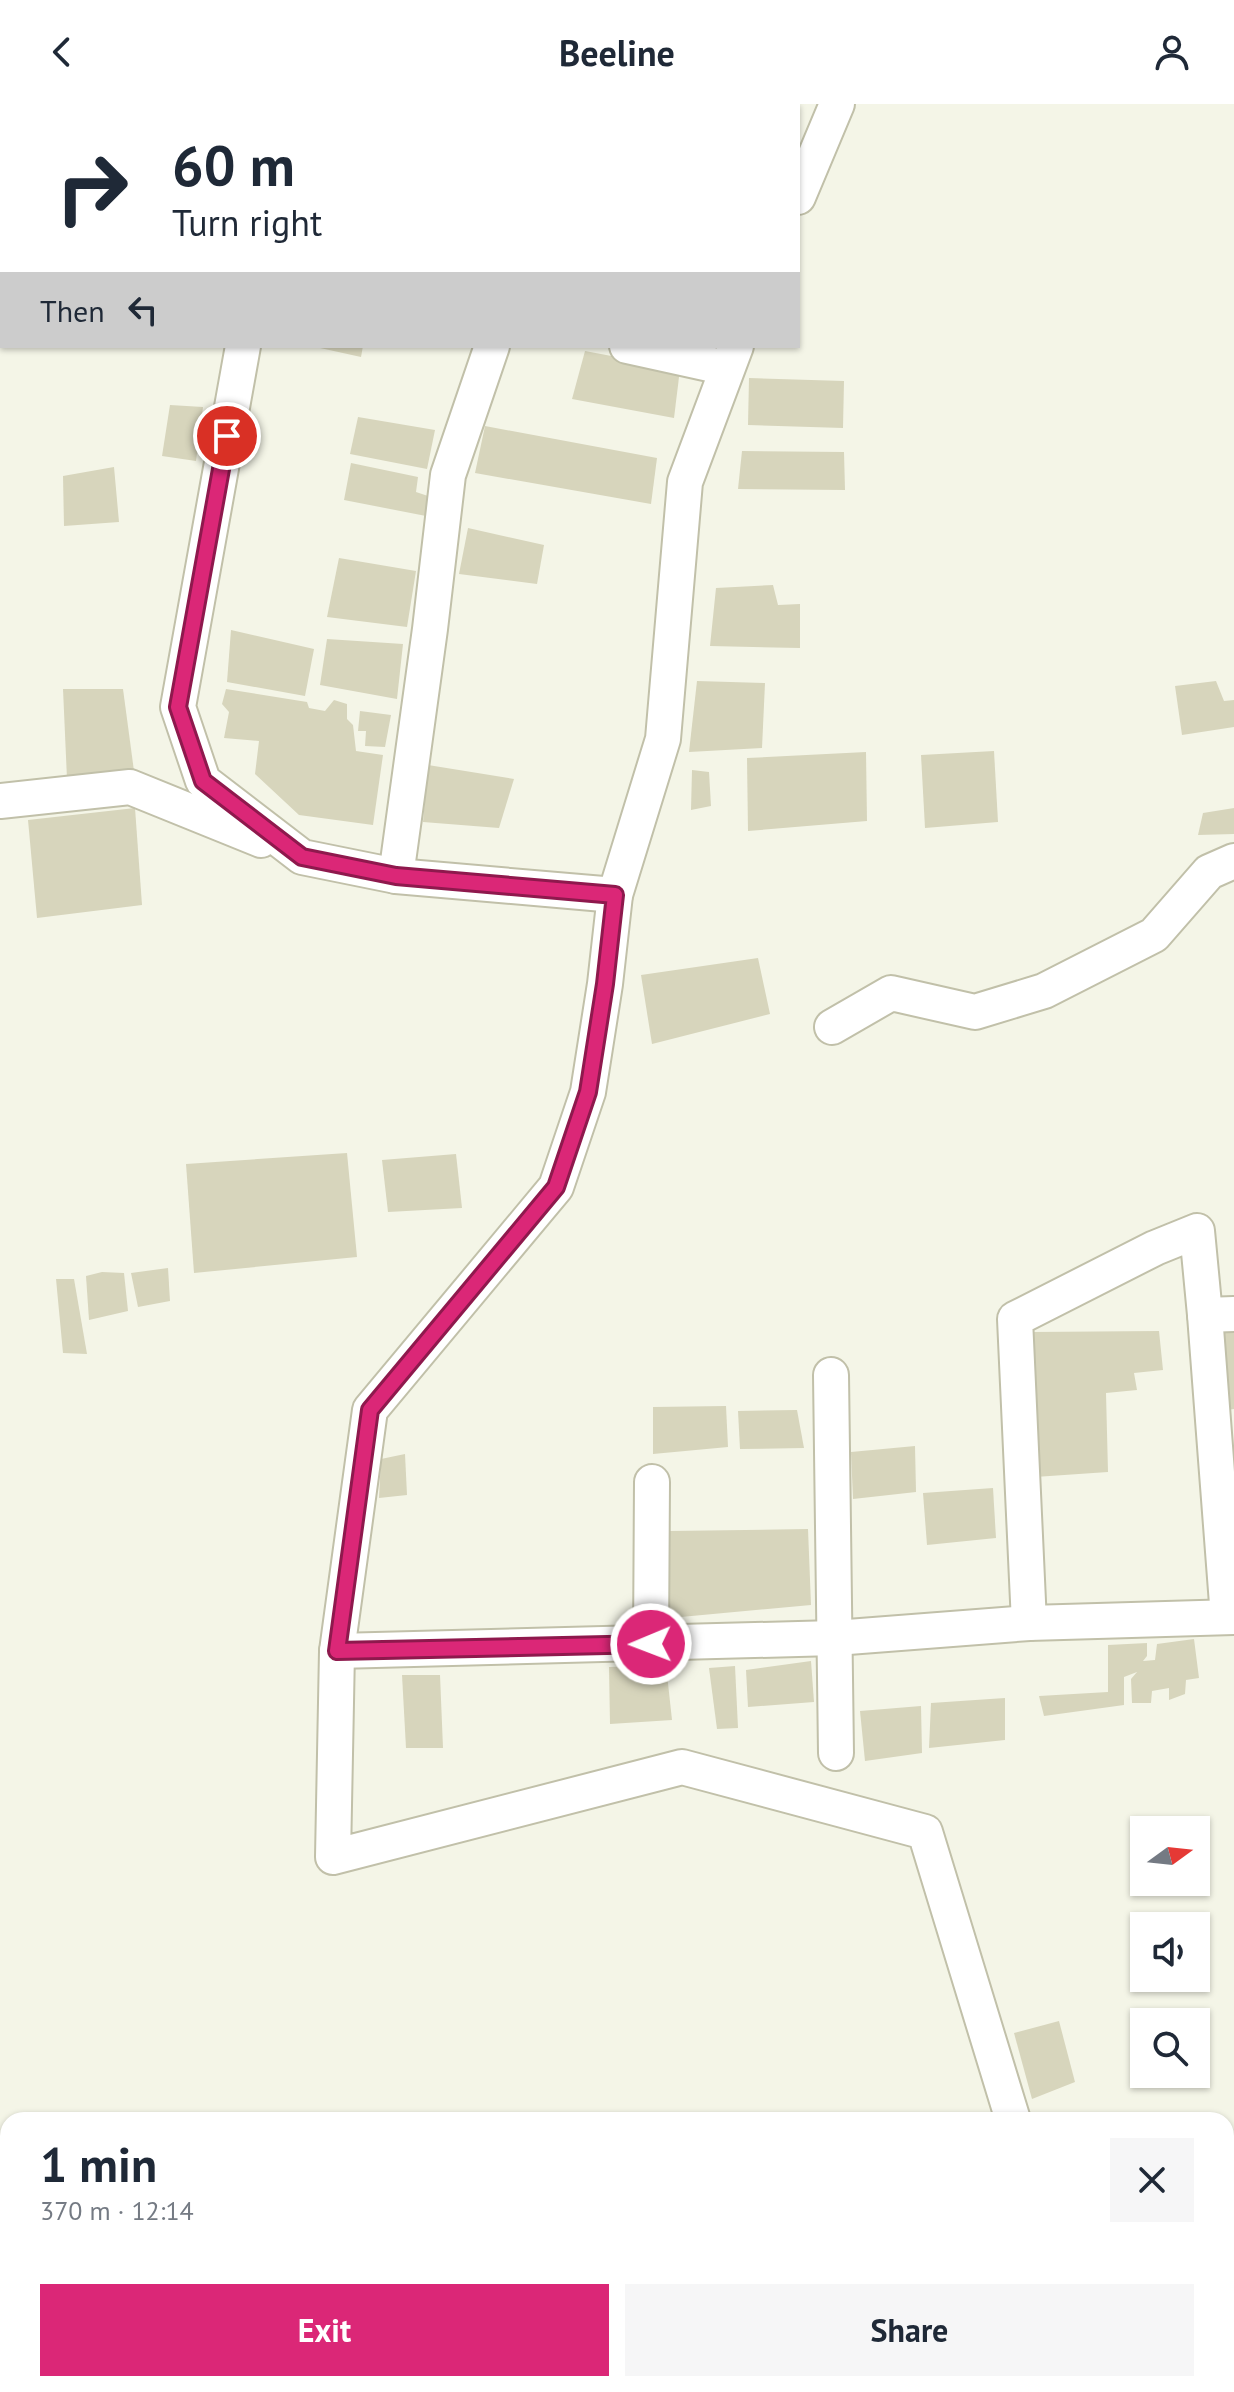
<!DOCTYPE html>
<html lang="en">
<head>
<meta charset="utf-8">
<style>
  body { margin:0; font-family:"PT Sans",sans-serif; background:#f6f6f7; color:#1f2937; height:100vh; display:flex; flex-direction:column; font-size:30px; white-space:nowrap }
  * { box-sizing:border-box; margin:0 }
  p { font-size:26px; color:#747a83 }
  .icon { flex:none; width:44px; height:44px; fill:none; stroke:currentColor; stroke-width:2; stroke-linecap:round; stroke-linejoin:round }
  .map { position:relative; flex:1; overflow:hidden }
  .sheet { position:absolute; left:0px; top:2008px; width:1234px; height:280px; display:flex; flex-direction:column; background:#fff; border-radius:24px 24px 0 0; box-shadow:0 2px 6px #0004 }
  .sheet>* { flex:none }
  .guide { position:absolute; left:0px; top:0px; width:800px; height:244px; box-shadow:0 2px 6px #0004; background:#fff; color:#1f2937; overflow:hidden }
  .needle { width:52px; rotate:75deg }
  .fabs { position:absolute; left:1130px; top:1712px; display:grid; gap:16px }
  .fabs a { display:grid; place-items:center; width:80px; height:80px; border-radius:0px; background:#fff; box-shadow:0 2px 6px #0004; font-size:40px }
  .pin { position:absolute; display:grid; place-items:center; width:68px; height:68px; color:#fff; margin:-34px; border:4px solid #fff; border-radius:50%; box-shadow:0 2px 8px #0007 }
  .me { position:absolute; width:88px; margin:-44px; rotate:269deg; stroke-linejoin:round; filter:drop-shadow(0 0 6px #0008) }
  .turn { display:flex; align-items:center; gap:28px; height:168px; padding:0 40px; font-size:36px }
  .turn .icon { width:104px; height:104px; stroke-width:2.5 }
  .turn b { display:block; font-size:56px; line-height:68px }
  .then { display:flex; align-items:center; height:76px; padding:0 40px; background:#0003; gap:16px; font-size:30px }
  .round { display:grid; place-items:center; flex:none; width:84px; height:84px; border-radius:0px; background:#f6f6f7 }
  .head { display:flex; align-items:center; justify-content:space-between; height:136px; padding:0 40px }
  h1 { font-size:48px; font-weight:700; line-height:60px }
  .action { display:flex; gap:16px; margin-top:auto; padding:16px 40px }
  .action a { flex:1; height:92px; border-radius:0px; background:#db2777; color:#fff; font-size:32px; font-weight:700; line-height:92px; text-align:center }
  .action a+a { background:#f6f6f7; color:#1f2937 }
  header { display:flex; justify-content:space-between; align-items:center; height:104px; padding:0 40px; background:#fff; font-size:36px; font-weight:700 }
  .map>svg:first-child { display:block }
  .building { fill:#d7d5bc }
  .lines { fill:none; stroke-linecap:round; stroke-linejoin:round }
  .minor-casing { stroke:#c1c0a9; stroke-width:38 }
  .minor { stroke:#fff; stroke-width:34 }
  .route-casing { stroke:#8e194d; stroke-width:20 }
  .route { stroke:#db2777; stroke-width:14 }
</style>
</head>
<body>
<header><svg class="icon" aria-label="back" viewBox="0 0 24 24"><path d="M15 5l-7 7 7 7"/></svg>Beeline<svg class="icon" aria-label="person" viewBox="0 0 24 24"><circle cx="12" cy="8" r="4"/><path d="M4 21q1-7 8-7t8 7"/></svg></header>
<div class="map">
<svg width="1234" height="2288" viewBox="0 0 1234 2288">
  <rect width="100%" height="100%" fill="#f4f5e7"/>
  <g class="building">
    <path d="M311,242H363L361,253Z"/>
    <path d="M585,247L680,265L674,314L572,295Z"/>
    <path d="M749,274L844,277L843,324L748,321Z"/>
    <path d="M170,301L203,303L196,357L162,352Z"/>
    <path d="M358,313L435,326L427,365L350,350Z"/>
    <path d="M485,322L657,354L651,400L475,369Z"/>
    <path d="M742,347L844,348L845,386L738,385Z"/>
    <path d="M351,359L418,373L416,388L428,392L426,412L344,396Z"/>
    <path d="M114,363L119,418L64,422L63,372Z"/>
    <path d="M468,424L544,441L537,480L459,470Z"/>
    <path d="M339,454L416,467L407,523L327,513Z"/>
    <path d="M773,481L778,501L800,500V544L710,542L716,484Z"/>
    <path d="M231,526L314,545L305,592L227,578Z"/>
    <path d="M327,535L403,540L397,595L320,581Z"/>
    <path d="M697,577L765,579L762,644L689,648Z"/>
    <path d="M1216,577L1224,597L1234,596V623L1182,631L1175,582Z"/>
    <path d="M63,585H123L134,667L67,675Z"/>
    <path d="M226,585L307,598L309,604L325,607L334,596L347,600V615L353,621L356,647L383,651L373,721L299,711L255,670L259,637L224,634L229,608L222,600Z"/>
    <path d="M360,607L391,611L385,643L365,642L366,627H358Z"/>
    <path d="M994,647L998,718L925,724L921,651Z"/>
    <path d="M866,648L867,717L748,727L747,654Z"/>
    <path d="M428,661L514,675L499,724L423,718Z"/>
    <path d="M692,666L709,668L711,702L691,706Z"/>
    <path d="M135,704L142,801L37,814L28,716Z"/>
    <path d="M1234,704V730L1198,731L1203,709Z"/>
    <path d="M758,854L770,910L652,940L641,871Z"/>
    <path d="M347,1049L357,1153L194,1169L186,1060Z"/>
    <path d="M456,1050L462,1104L388,1108L382,1056Z"/>
    <path d="M168,1164L170,1197L138,1203L131,1169Z"/>
    <path d="M102,1168L124,1169L128,1207L89,1216L86,1172Z"/>
    <path d="M56,1175H74L87,1250L63,1249Z"/>
    <path d="M1234,1226V1305L1226,1306L1223,1227Z"/>
    <path d="M1159,1227L1163,1266L1134,1269L1137,1286L1106,1289L1108,1368L1035,1373L1032,1228Z"/>
    <path d="M726,1302L728,1343L653,1350V1303Z"/>
    <path d="M797,1306L804,1344L740,1345L738,1307Z"/>
    <path d="M915,1342L916,1388L853,1395L851,1348Z"/>
    <path d="M405,1350L407,1391L379,1394L381,1355Z"/>
    <path d="M993,1384L996,1434L927,1441L923,1389Z"/>
    <path d="M808,1425L811,1501L670,1514V1427Z"/>
    <path d="M1194,1535L1199,1574L1186,1576L1185,1590L1169,1596V1584L1152,1587L1151,1599H1132L1131,1575L1137,1568L1124,1573V1601L1044,1612L1039,1592L1108,1588V1541L1147,1539V1552L1143,1557L1155,1556L1157,1540Z"/>
    <path d="M811,1557L814,1598L748,1603L746,1566Z"/>
    <path d="M666,1561L672,1616L610,1620L609,1563Z"/>
    <path d="M735,1562L738,1624L717,1625L709,1564Z"/>
    <path d="M402,1571H440L443,1644H406Z"/>
    <path d="M1005,1594V1636L929,1644L931,1599Z"/>
    <path d="M921,1602L922,1649L865,1657L860,1607Z"/>
    <path d="M1059,1917L1075,1978L1032,1995L1014,1929Z"/>
  </g>
  <g class="lines">
    <g class="minor-casing">
      <g id="minor">
        <path d="M798,93L837,0"/>
        <path d="M243,242L178,603L203,677L302,753L396,772L615,791"/>
        <path d="M627,242L727,264"/>
        <path d="M736,242L685,378L663,635L615,791L605,880L588,988L556,1083L370,1306L337,1547L333,1753L682,1663L925,1728L1013,2016"/>
        <path d="M0,697L130,683L261,736"/>
        <path d="M396,772L430,525L448,371L492,242"/>
        <path d="M832,923L891,889L975,908L1044,887L1154,831L1209,768L1234,757"/>
        <path d="M1205,1211L1228,1513"/>
        <path d="M831,1271L836,1649"/>
        <path d="M1029,1519L1015,1215L1155,1144L1197,1127L1205,1211L1234,1210"/>
        <path d="M651,1540L652,1378"/>
        <path d="M337,1547L835,1534L1029,1519L1234,1513"/>
        <path d="M1122,2280L1125,2288"/>
      </g>
    </g>
    <use href="#minor" class="minor"/>
  </g>
  <g class="lines">
    <g class="route-casing">
      <path id="route" d="M227,332L178,603L203,677L302,753L396,772L615,791L605,880L588,988L556,1083L370,1306L337,1547L651,1540"/>
    </g>
    <use href="#route" class="route"/>
  </g>
</svg>
<div class="fabs">
<a><svg class="needle" viewBox="-14 -14 28 28"><path d="M0-13l5 13h-10z" fill="#e53935"/><path d="M0 13l5-13h-10z" fill="#747a83"/></svg></a>
<a><svg class="icon" aria-label="sound" viewBox="0 0 24 24"><path d="M4 9h4l5-4v14l-5-4H4zM17 9q2 3 0 6"/></svg></a>
<a><svg class="icon" aria-label="search" viewBox="0 0 24 24"><circle cx="10" cy="10" r="6"/><path d="M15 15l6 6"/></svg></a>
</div>
<div class="pin" style="left:227px;top:332px;background:#d93025"><svg class="icon" aria-label="arrive" viewBox="0 0 24 24"><path d="M6 21V4h12l-3 4 3 4H6"/></svg></div>
<svg class="me" style="left:651px;top:1540px" viewBox="-20 -20 40 40"><circle r="17" fill="#db2777" stroke="#fff" stroke-width="3"/><path d="M0-11L8 9 0 5-8 9z" fill="#fff"/></svg>
<div class="guide">
<div class="turn"><svg class="icon" aria-label="right" viewBox="0 0 24 24"><path d="M7 20v-9h11M14 6l5 5-5 5"/></svg><div><b>60 m</b>Turn right</div></div>
<div class="then">Then<svg class="icon" aria-label="left" viewBox="0 0 24 24"><path d="M17 20v-9H6M10 6l-5 5 5 5"/></svg></div>
</div>
<section class="sheet">
<div class="head"><div><h1>1 min</h1><p>370 m · 12:14</p></div><a class="round"><svg class="icon" aria-label="close" viewBox="0 0 24 24"><path d="M6 6l12 12M18 6L6 18"/></svg></a></div>
<div class="action"><a>Exit</a><a>Share</a></div>
</section>
</div>
</body>
</html>
